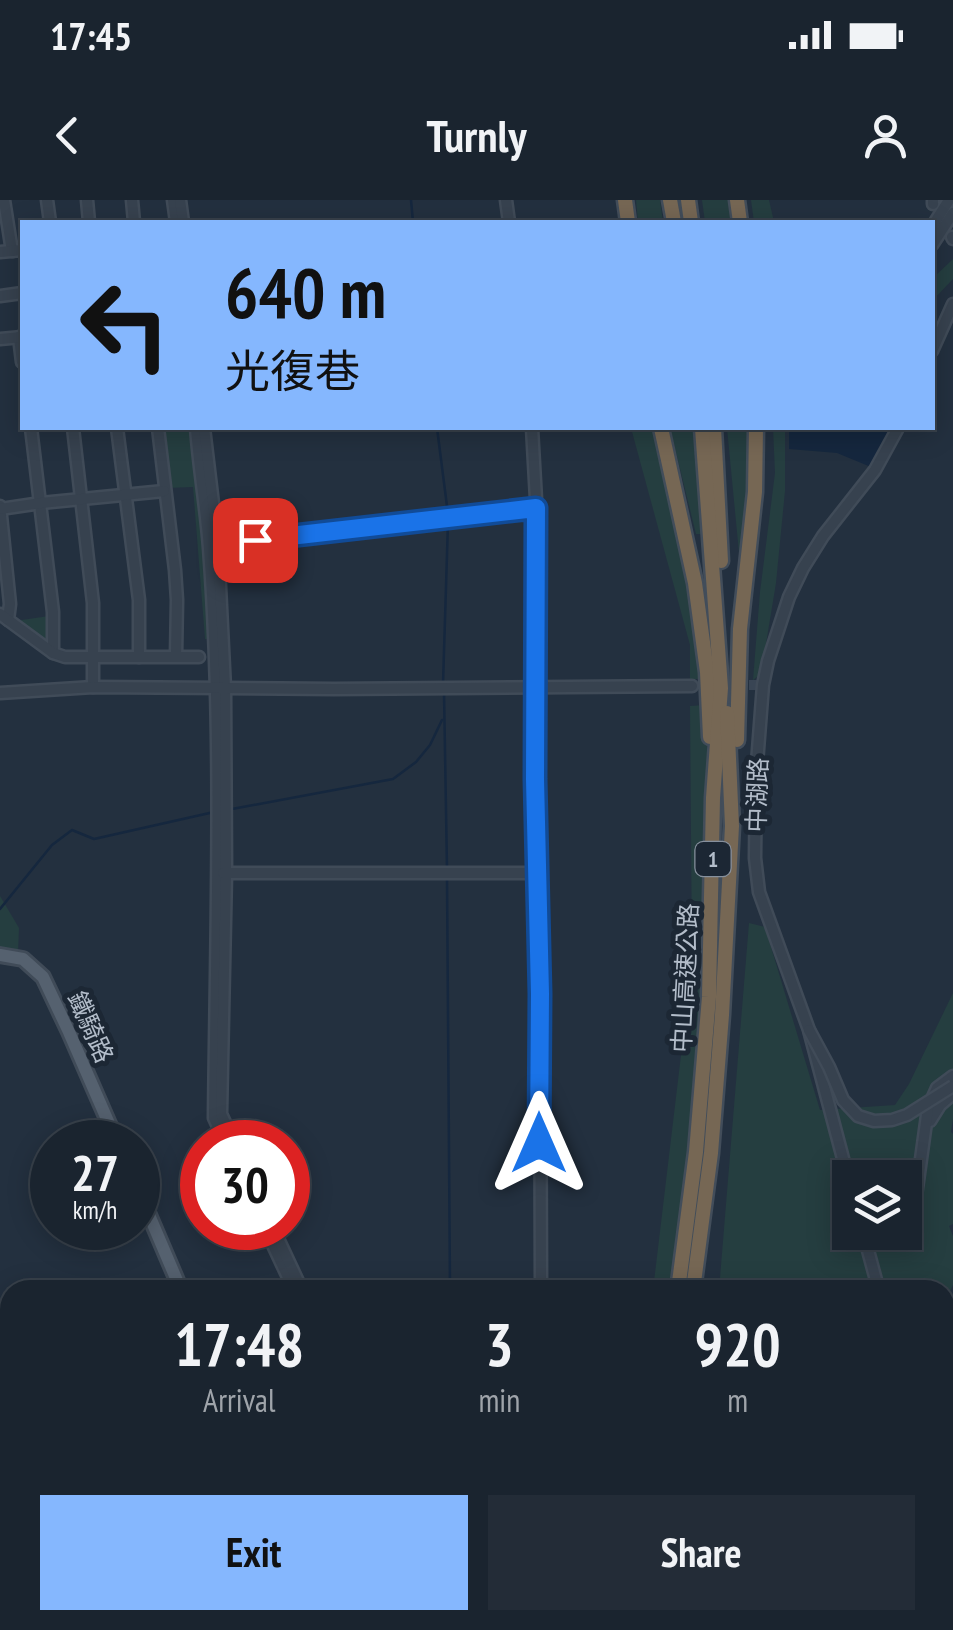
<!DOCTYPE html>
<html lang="en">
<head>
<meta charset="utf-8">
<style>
  body { margin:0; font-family:"PT Sans Narrow","Noto Sans TC",sans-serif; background:#232c37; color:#f1f3f6; height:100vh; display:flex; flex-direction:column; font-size:38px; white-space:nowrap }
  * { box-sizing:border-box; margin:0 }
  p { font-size:32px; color:#9fa4aa }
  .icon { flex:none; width:55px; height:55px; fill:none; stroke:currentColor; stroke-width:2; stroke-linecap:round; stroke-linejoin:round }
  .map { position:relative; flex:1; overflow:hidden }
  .sheet { position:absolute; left:0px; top:1080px; width:955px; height:350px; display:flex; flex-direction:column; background:#1a242f; border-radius:30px 30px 0 0; box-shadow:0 5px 25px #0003,0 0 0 2px #38414b }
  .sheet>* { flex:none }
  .guide { position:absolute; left:20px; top:20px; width:915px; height:210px; border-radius:0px; box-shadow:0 5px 25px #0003,0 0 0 2px #38414b; background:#85b7fe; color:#111; overflow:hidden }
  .buttons { position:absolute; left:832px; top:960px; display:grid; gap:20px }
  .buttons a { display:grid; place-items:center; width:90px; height:90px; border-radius:0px; background:#1a242f; box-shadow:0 5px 25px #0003,0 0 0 2px #38414b; font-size:50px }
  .speed { position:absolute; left:30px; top:920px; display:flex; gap:20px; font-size:50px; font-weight:700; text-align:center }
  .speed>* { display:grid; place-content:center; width:130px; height:130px; border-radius:50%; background:#1a242f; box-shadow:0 5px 25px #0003,0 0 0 2px #38414b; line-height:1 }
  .speed small { font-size:25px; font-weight:400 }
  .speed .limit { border:15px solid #d22; background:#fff; color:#111 }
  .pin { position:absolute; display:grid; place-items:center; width:85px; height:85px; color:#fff; margin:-42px; border-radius:20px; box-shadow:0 5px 15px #0006 }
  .me { position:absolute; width:110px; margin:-55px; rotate:0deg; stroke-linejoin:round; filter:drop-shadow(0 0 8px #0008) }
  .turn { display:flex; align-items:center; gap:35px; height:210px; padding:0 40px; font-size:45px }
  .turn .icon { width:130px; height:130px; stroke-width:2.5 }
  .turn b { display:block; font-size:70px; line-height:85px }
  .eta { display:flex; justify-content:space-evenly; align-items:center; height:170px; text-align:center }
  .eta b { font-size:60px; font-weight:600; line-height:70px }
  .button { display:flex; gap:20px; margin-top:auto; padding:20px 40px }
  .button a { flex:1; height:115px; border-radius:0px; background:#85b7fe; color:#111; font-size:40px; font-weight:600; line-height:115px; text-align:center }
  .button a+a { background:#232c37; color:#f1f3f6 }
  .status { display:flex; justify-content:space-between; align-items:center; height:70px; padding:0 50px; background:#1a242f; direction:ltr }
  .status svg { height:28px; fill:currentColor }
  header { display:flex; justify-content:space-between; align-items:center; height:130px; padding:0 40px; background:#1a242f; font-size:45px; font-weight:600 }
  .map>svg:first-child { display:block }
  .green { fill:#253e40; fill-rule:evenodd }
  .water { fill:#15273e }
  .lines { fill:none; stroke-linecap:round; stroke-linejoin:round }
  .stream { stroke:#15273e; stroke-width:2.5 }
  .minor-tunnel { stroke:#394554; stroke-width:10; stroke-dasharray:10 5; stroke-linecap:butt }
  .minor-casing { stroke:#404b58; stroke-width:15 }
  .major-casing { stroke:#404b58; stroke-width:18 }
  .highway-casing { stroke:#424d5a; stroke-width:19 }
  .minor { stroke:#37424f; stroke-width:10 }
  .major { stroke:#55616f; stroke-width:12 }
  .highway { stroke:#766754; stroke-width:14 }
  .minor-bridge-casing { stroke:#404b58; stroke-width:15; stroke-linecap:butt }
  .minor-bridge { stroke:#37424f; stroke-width:10 }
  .route-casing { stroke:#114b97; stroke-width:25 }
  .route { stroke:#1a73e8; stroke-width:18 }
  .labels { text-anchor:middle; stroke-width:10; stroke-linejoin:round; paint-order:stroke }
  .shield { fill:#1c2734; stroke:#86909d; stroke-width:2.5 }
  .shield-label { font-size:22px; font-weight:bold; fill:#b3bdca }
  .street-label { font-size:25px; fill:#b3bdca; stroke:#1c2734 }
</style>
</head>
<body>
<div class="status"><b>17:45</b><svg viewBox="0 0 49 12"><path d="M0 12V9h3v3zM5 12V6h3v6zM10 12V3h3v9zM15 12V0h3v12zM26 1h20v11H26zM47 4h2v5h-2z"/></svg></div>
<header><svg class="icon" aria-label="back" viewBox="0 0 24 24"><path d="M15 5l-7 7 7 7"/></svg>Turnly<svg class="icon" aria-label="person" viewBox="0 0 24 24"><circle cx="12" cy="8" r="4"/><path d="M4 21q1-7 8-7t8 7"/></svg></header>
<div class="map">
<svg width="953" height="1430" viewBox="0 0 953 1430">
  <rect width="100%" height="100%" fill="#23303f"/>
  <g class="green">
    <path d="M636,0H660L663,22H638Z"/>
    <path d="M702,0H733L737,22H705Z"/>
    <path d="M751,0H769L774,22H754Z"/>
    <path d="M953,59V79L933,100V78Z"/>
    <path d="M160,228H194L211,439H205L193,287L166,288Z"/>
    <path d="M631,228H653L688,369L702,479H690V445Z"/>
    <path d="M670,228H694L704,334H696Z"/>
    <path d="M727,228H751L747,340L740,363Z"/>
    <path d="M773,228H785V291L776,383L761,474L753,480L760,392L775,273Z"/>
    <path d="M49,416L51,449L15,421Z"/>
    <path d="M705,505L712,638L708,798L673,1090H653L692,763L690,506Z"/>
    <path d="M0,696L19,728L18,753L0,749Z"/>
    <path d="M749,723L765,727L820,910L895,905L909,884L953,793V919L951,932L953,934V1024L949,1026L953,1036V1085L945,1101V1090H719ZM850,978H905V1032H850Z"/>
    <path d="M574,1420H618L616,1430H570Z"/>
    <path d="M680,1420H770L768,1430H678Z"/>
  </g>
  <g class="water">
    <path d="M789,228H892L893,229L876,265L871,267L837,253L789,249Z"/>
    <path d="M825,1420H889L887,1430H819Z"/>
  </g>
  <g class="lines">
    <g class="stream">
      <path d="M411,0L413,22"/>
      <path d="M437,228L448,314"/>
      <path d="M443,484L448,322"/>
      <path d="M444,492L447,669"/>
      <path d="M232,609L393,579L416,562L430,545L442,520"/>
      <path d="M447,677L450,1090"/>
      <path d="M0,709L52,645L72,630L94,639L214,612"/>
    </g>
    <path class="minor-tunnel" d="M734,485H763"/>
    <g class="minor-casing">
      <g id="minor">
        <path d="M4,0L12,51"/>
        <path d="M47,0L50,22"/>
        <path d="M87,0L89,22"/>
        <path d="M132,0L134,22"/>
        <path d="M173,0L176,22"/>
        <path d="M180,0L183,22"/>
        <path d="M506,0L509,22"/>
        <path d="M933,4V0"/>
        <path d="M932,27L949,0"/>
        <path d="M952,37L953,39"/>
        <path d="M932,45L953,13"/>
        <path d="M0,52L22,50"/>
        <path d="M0,96L22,93"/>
        <path d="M19,137L22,162"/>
        <path d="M0,139L22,137"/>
        <path d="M932,151L953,104"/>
        <path d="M31,228L53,412V453"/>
        <path d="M73,228L93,403V487"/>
        <path d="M117,228L139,400V457"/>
        <path d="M158,228L175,370L177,400L176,456"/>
        <path d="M196,228C199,268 206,308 209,348C223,537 216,728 214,918L225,942"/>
        <path d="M204,228L218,345L225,488L226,673L221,914L234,942"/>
        <path d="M532,228L537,317L535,579L540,794L541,1090"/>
        <path d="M0,306L10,404L8,420"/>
        <path d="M0,309L41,303L164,291"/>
        <path d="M215,345L537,308"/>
        <path d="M0,414L53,453L65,457H199"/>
        <path d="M0,493L93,487L334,489L692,486"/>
        <path d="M223,673H537"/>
        <path d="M930,921L940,905L953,894"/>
        <path d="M850,985L809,830L759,692L755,658L756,576L763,485L768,461L789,397L803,368L823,336L875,270L898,228"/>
        <path d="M905,1021L912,1014L915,1003L928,908L937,888L953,876"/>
        <path d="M265,1028L294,1090"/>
        <path d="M273,1028L302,1090"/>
        <path d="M863,1032L876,1080L877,1090"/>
        <path d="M480,1430L484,1420"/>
      </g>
    </g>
    <g class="major-casing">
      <g id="major">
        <path d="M0,755L23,759L43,777L69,832L117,942"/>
        <path d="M138,989L181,1090"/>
        <path d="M945,1126L953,1111"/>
        <path d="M945,1152L953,1134"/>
        <path d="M322,1420L326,1430"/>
        <path d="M786,1430L791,1420"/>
        <path d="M802,1430L807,1420"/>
      </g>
    </g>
    <g class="highway-casing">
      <g id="highway">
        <path d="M625,0L628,22"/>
        <path d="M670,0L674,22"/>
        <path d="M688,0L691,22"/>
        <path d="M737,0L740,22"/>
        <path d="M661,228L695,383L707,472L710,537"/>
        <path d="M714,228L721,361"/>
        <path d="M737,540L740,429L755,292L756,228"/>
        <path d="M678,1090L696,952L709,797L713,598L721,488L702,228"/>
        <path d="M693,1090L711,953L722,815L732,626L727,513"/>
        <path d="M623,1430L625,1420"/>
        <path d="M640,1430L642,1420"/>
      </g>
    </g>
    <use href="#minor" class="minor"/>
    <use href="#major" class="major"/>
    <use href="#highway" class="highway"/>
    <g class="minor-bridge-casing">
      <path id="minor-bridge" d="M809,830L829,867L843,900L858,916L874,921L892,920L907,915L953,886"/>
    </g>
    <use href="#minor-bridge" class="minor-bridge"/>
  </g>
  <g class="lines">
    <g class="route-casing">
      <path id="route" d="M255,340L536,308L535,579L540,794L539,943"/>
    </g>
    <use href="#route" class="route"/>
  </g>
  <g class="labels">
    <rect class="shield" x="695.5" y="642" width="35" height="34" rx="8"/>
    <g class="shield-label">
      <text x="713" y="667">1</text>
    </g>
    <g class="street-label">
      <text transform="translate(757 595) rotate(-88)" y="9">中湖路</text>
      <text transform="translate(685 778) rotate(-87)" y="9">中山高速公路</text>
      <text transform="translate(91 827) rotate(66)" y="9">鐵騎路</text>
    </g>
  </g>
</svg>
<div class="buttons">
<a><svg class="icon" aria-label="layers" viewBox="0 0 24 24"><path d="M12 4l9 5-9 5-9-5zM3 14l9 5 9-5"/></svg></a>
</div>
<div class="speed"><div>27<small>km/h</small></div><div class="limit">30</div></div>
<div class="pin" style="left:255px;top:340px;background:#d93025"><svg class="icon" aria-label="arrive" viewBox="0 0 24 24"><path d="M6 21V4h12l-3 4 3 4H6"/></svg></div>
<svg class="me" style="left:539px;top:943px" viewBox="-20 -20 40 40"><path d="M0-17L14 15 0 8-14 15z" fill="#1a73e8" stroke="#fff" stroke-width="4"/></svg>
<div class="guide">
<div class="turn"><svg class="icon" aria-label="left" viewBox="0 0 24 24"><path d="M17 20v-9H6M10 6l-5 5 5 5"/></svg><div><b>640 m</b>光復巷</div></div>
</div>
<section class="sheet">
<div class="eta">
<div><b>17:48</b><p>Arrival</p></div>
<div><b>3</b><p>min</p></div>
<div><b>920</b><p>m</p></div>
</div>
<div class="button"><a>Exit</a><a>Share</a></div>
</section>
</div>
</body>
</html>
